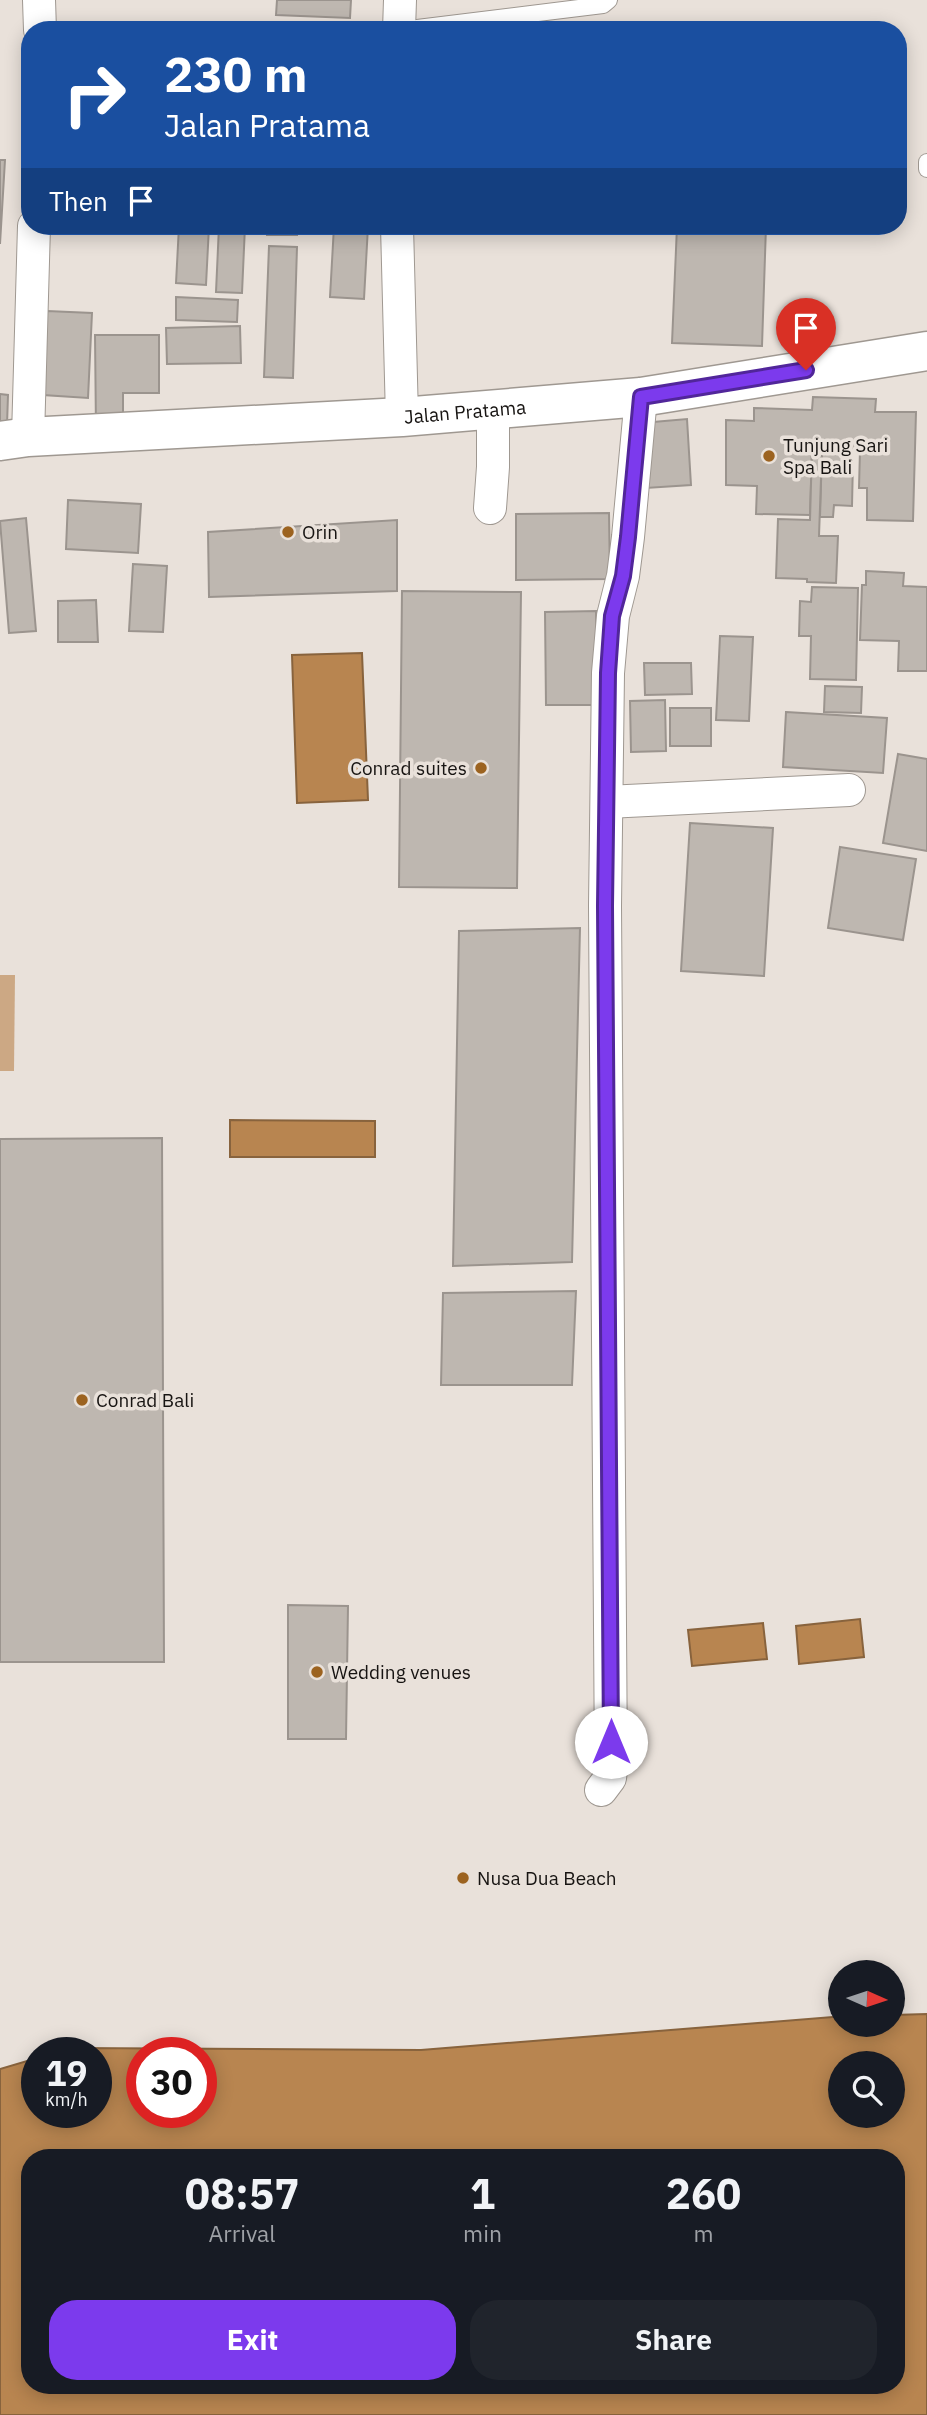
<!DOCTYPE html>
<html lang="en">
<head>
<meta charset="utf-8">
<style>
  body { margin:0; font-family:"IBM Plex Sans",sans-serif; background:#20242c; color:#f1f3f6; height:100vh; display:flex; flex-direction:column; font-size:26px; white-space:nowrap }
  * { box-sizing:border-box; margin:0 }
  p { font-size:23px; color:#9ea1a6 }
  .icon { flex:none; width:38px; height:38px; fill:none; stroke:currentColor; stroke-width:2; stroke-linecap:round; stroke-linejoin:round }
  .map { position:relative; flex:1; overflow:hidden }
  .panel { position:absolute; left:21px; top:2149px; width:884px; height:245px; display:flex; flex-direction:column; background:#171b24; border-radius:28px; box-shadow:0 4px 18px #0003 }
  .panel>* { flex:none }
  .hud { position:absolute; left:21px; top:21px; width:886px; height:214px; border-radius:28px; box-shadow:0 4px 18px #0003; background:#1a4fa0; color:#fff; overflow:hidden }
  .needle { width:46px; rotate:93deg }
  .fabs { position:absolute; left:828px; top:1960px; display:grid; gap:14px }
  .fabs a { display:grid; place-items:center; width:77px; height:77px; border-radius:50%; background:#171b24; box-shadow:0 4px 18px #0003; font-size:35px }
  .speed { position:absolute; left:21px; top:2037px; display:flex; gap:14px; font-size:35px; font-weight:700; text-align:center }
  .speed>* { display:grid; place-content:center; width:91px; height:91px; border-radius:50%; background:#171b24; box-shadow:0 4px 18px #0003; line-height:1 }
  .speed small { font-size:18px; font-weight:400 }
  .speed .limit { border:10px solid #d22; background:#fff; color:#111 }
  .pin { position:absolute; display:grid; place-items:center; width:60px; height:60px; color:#fff; margin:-72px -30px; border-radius:50% 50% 50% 0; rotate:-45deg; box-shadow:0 0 7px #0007 }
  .pin .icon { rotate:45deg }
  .me { position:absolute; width:77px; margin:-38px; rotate:0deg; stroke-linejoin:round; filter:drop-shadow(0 0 5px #0008) }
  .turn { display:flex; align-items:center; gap:24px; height:147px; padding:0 28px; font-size:32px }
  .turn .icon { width:91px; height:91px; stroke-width:2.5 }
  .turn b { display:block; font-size:49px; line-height:60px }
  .then { display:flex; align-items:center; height:66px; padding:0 28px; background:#0003; gap:14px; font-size:26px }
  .eta { display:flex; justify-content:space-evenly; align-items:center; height:119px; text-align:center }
  .eta b { font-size:42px; font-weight:700; line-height:49px }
  .primary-button { display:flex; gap:14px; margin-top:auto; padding:14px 28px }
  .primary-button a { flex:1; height:80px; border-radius:28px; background:#7c3aed; color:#fff; font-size:28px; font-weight:700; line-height:80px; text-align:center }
  .primary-button a+a { background:#20242c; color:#f1f3f6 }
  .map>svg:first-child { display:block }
  .green { fill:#cca884 }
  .water { fill:#b88550; stroke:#88633d; stroke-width:2; fill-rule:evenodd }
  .building { fill:#beb7b0; stroke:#9b948e; stroke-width:2 }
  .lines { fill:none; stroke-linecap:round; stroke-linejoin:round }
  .service-casing { stroke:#9f9891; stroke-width:18 }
  .minor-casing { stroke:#9f9891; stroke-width:34 }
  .tertiary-casing { stroke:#9f9891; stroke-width:41 }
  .service { stroke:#fff; stroke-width:16 }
  .minor { stroke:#fff; stroke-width:32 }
  .tertiary { stroke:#fff; stroke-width:38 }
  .route-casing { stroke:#51269a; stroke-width:18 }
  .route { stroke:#7c3aed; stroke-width:12 }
  .poi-dot { fill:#9c6320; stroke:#e9e1da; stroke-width:2.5 }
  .labels { text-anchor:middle; stroke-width:7; stroke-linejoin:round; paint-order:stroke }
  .street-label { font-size:19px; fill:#171412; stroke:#e9e1da }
  .poi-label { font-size:19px; fill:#171412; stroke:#e9e1da; text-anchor:start }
</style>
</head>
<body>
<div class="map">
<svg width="927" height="2415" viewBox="0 0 927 2415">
  <rect width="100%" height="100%" fill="#e9e1da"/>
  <path class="green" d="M0,975H15L14,1071H0Z"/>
  <g class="water">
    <path d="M362,653L368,800L297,803L292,655Z"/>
    <path d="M230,1120L375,1121V1157H230Z"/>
    <path d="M860,1619L864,1657L799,1664L796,1626Z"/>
    <path d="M763,1623L767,1659L692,1666L688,1630Z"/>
    <path d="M927,2014V2415H0V2069L37,2058V2112H96V2053H56L72,2048L421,2050L833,2017H840V2025H892L893,2015ZM142,2053H201V2112H142ZM892,2063V2116H840V2063ZM30,2158H896V2385H30Z"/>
  </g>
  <g class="building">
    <path d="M277,0H351L350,18L276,15Z"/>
    <rect x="179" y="26" width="36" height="4"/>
    <path d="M0,160H5L0,244Z"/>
    <path d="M179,226H209L206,285L176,283Z"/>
    <path d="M219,226H245L242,293L216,292Z"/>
    <rect x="267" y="226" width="30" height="9"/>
    <path d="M334,226H368L364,299L330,297Z"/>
    <path d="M677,226H766L762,346L672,343Z"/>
    <path d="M269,246L297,247L293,378L264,377Z"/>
    <path d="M176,297L238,300L237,322L176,320Z"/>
    <path d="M47,311L92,313L88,398L43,395Z"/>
    <path d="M240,326L241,363L167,364L166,328Z"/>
    <path d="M95,335H159V393H123V431L96,430Z"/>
    <path d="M0,394L8,395L7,425H0Z"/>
    <path d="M813,397L876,399L875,412H916L913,521L867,520V488H859L860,450H848V459L853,460L852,506L834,505L833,517H820L822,450L812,449L810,515L756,514L757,486L726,485V420L754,421V408L812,410Z"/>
    <path d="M687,419L691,485L646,488L642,423Z"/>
    <path d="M812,449L822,450L819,536H838L836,583L807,582V579L776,578L778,519L810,520Z"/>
    <path d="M68,500L141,504L138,553L66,549Z"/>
    <path d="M609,513L610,579L516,580V514Z"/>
    <path d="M26,518L36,631L9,633L0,521Z"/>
    <path d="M397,520V591L209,597L208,532Z"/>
    <path d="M133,564L167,566L163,632L129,631Z"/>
    <path d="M866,571L904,573L903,586L927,587V671H898L899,641L860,640L862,585H866Z"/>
    <path d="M812,587L858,588L856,680L810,679L811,636H799L800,601L811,602Z"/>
    <path d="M402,591L521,592L517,888L399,887Z"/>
    <path d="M96,600L98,642H58V601Z"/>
    <path d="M596,611L597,705H546L545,612Z"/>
    <path d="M720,636L753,637L749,721L716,720Z"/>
    <path d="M644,663H691L692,694L645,695Z"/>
    <path d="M825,686L862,687L861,713L824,712Z"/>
    <path d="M665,700L666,751L631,752L630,701Z"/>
    <rect x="670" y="708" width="41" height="38"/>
    <path d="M786,712L887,718L883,773L783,767Z"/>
    <path d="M898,754L927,759V851L883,843Z"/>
    <path d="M690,823L773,828L764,976L681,971Z"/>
    <path d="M840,847L916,859L903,940L828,928Z"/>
    <path d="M580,928L572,1262L453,1266L459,931Z"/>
    <path d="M162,1138L164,1662H0V1139Z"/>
    <path d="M576,1291L572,1385H441L443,1293Z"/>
    <path d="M288,1605L348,1606L346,1739H288Z"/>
  </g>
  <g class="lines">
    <g class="service-casing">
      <g id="service">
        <path d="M401,30L603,5L609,0"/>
        <path d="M927,162V169"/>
      </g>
    </g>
    <g class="minor-casing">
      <g id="minor">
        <path d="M39,0L40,30"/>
        <path d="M399,30L400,0"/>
        <path d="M397,226L402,417"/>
        <path d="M28,437L34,226"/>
        <path d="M490,508L493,467V409"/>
        <path d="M607,802L849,790"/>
        <path d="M601,1790L610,1778L611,1770L605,906L608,673L613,616L623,576L628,537L641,397"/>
      </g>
    </g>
    <g class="tertiary-casing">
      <g id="tertiary">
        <path id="s1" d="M0,441L28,437L402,417L641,397L927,351"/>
      </g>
    </g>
    <use href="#service" class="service"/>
    <use href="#minor" class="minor"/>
    <use href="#tertiary" class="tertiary"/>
  </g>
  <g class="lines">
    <g class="route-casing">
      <path id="route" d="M611,1742L605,906L608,673L612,616L623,576L628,537L641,397L806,370"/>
    </g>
    <use href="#route" class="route"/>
  </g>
  <g class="poi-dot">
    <circle cx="769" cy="456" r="7"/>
    <circle cx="288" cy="532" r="7"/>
    <circle cx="481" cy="768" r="7"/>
    <circle cx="82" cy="1400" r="7"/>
    <circle cx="317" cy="1672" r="7"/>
    <circle cx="463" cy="1878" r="7"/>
  </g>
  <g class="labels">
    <g class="street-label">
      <text dy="7" stroke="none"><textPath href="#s1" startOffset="466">Jalan Pratama</textPath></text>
    </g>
    <g class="poi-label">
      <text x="783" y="452">Tunjung Sari<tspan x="783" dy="22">Spa Bali</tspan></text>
      <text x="302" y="539">Orin</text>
      <text x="467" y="775" text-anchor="end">Conrad suites</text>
      <text x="96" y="1407">Conrad Bali</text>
      <text x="331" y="1679">Wedding venues</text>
      <text x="477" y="1885">Nusa Dua Beach</text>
    </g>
  </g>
</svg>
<div class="fabs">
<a><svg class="needle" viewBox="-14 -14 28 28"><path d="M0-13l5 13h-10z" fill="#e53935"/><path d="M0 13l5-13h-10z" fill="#9ea1a6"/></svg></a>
<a><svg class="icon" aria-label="search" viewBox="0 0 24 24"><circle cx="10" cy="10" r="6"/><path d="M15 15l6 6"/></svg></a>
</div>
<div class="speed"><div>19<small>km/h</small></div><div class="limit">30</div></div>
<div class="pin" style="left:806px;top:370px;background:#d93025"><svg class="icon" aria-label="arrive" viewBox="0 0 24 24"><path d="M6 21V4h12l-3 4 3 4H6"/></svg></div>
<svg class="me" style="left:611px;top:1742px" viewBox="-20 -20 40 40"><circle r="19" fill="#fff"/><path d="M0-13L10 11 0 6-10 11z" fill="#7c3aed"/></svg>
<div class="hud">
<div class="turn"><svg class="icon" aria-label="right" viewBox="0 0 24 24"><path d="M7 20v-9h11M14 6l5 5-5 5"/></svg><div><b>230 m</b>Jalan Pratama</div></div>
<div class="then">Then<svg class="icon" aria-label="arrive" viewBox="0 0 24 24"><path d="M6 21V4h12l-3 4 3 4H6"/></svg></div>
</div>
<section class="panel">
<div class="eta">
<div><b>08:57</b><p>Arrival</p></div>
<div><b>1</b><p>min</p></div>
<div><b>260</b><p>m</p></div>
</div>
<div class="primary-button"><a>Exit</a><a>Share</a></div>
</section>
</div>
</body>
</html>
